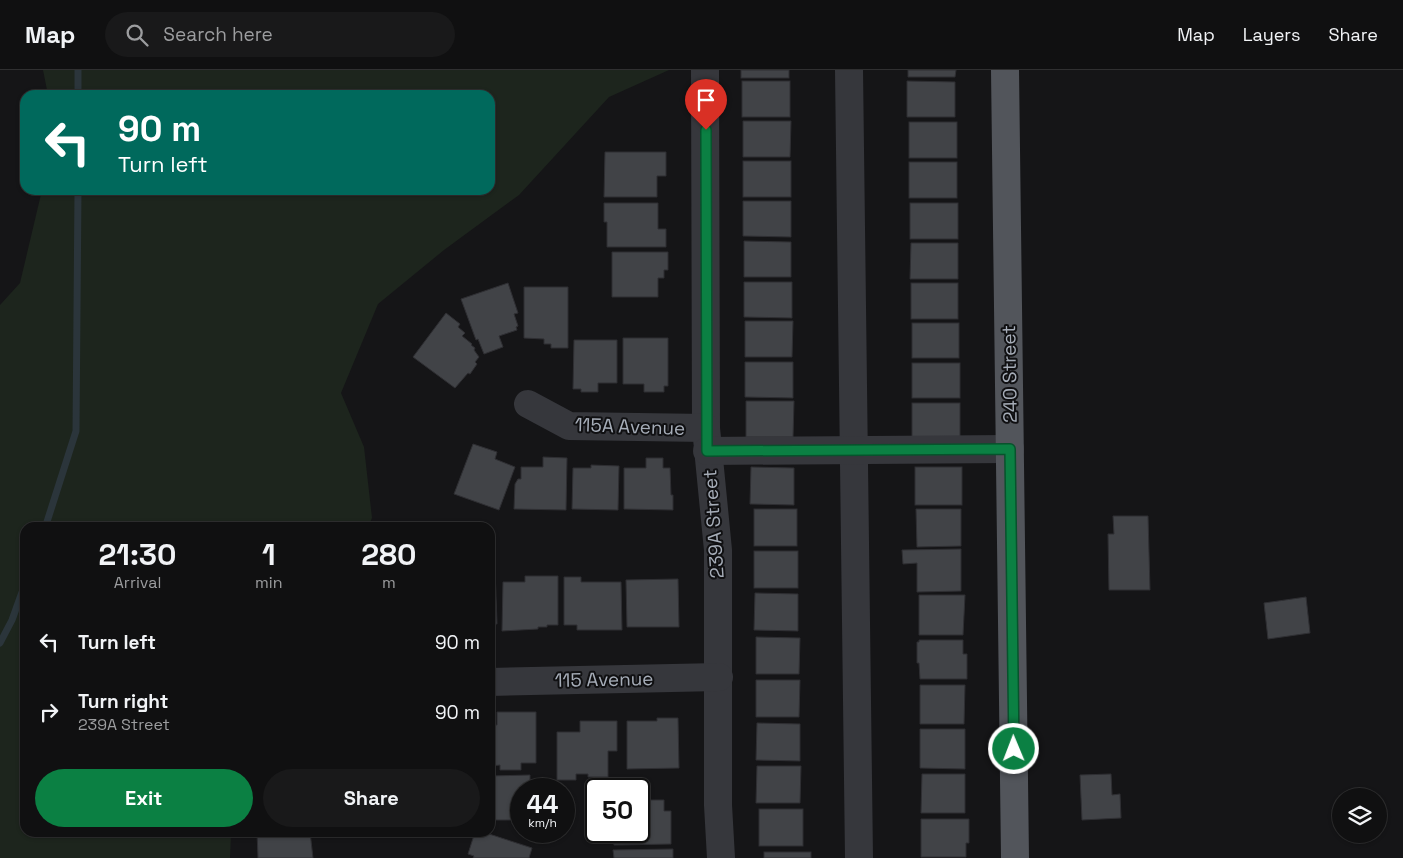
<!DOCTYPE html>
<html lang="en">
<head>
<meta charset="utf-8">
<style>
  body { margin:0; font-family:"Space Grotesk",sans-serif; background:#19191a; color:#f1f3f6; height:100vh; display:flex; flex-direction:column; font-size:19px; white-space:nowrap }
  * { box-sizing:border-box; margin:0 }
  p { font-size:16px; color:#9c9d9f }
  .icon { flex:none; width:28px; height:28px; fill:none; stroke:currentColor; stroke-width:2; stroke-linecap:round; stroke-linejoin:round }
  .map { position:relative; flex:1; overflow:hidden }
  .side { position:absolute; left:20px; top:452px; width:475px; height:315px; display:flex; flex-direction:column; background:#101011; border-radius:15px; box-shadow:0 1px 4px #0004,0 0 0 1px #303031 }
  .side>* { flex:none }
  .banner { position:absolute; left:20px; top:20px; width:475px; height:105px; border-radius:15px; box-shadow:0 1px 4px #0004,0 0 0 1px #303031; background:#00695c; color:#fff; overflow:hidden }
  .fabs { position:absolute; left:1332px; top:718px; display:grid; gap:10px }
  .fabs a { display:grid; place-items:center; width:55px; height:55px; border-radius:50%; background:#101011; box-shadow:0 1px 4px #0004,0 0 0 1px #303031; font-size:25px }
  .speed { position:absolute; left:510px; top:708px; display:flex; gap:10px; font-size:25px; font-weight:700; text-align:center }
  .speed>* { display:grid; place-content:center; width:65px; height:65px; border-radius:50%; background:#101011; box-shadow:0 1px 4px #0004,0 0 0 1px #303031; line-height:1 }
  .speed small { font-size:12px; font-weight:400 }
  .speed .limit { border:2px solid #111; border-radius:8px; background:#fff; color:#111 }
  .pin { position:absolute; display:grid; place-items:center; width:42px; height:42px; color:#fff; margin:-51px -21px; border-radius:50% 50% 50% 0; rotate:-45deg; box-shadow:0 0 5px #0007 }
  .pin .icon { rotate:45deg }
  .me { position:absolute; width:55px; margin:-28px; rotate:359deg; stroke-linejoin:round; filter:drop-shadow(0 0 4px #0008) }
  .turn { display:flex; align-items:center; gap:18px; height:105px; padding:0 15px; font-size:22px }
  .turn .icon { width:65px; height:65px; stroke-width:2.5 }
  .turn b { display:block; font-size:35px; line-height:42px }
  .eta { display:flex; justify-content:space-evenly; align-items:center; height:85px; text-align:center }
  .eta b { font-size:30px; font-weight:700; line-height:35px }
  .action { display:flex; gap:10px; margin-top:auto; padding:10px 15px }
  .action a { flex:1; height:58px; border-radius:30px; background:#0b8043; color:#fff; font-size:20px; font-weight:700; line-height:58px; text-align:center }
  .action a+a { background:#19191a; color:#f1f3f6 }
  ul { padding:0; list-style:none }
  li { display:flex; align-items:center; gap:15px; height:70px; padding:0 15px }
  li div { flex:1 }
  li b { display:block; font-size:19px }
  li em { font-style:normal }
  header { display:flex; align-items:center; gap:30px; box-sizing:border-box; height:70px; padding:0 25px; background:#101011; border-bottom:1px solid #303031 }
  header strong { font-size:24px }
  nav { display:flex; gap:28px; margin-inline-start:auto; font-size:18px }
  .search { width:350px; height:45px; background:#19191a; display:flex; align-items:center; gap:12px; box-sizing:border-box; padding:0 18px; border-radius:28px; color:#9c9d9f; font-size:19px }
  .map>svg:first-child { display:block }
  .green { fill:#1d251d }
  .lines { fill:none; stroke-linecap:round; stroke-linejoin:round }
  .stream { stroke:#2b353b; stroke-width:7 }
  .building { fill:#414347; stroke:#2f2f33 }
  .minor { stroke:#36373c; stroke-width:28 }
  .major { stroke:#52555b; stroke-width:28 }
  .route-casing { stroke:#07532c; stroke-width:12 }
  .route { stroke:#0b8043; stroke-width:9 }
  .labels { text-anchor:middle; stroke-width:4; stroke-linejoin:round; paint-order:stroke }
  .street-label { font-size:19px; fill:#a6adb8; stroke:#101012 }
</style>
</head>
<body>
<header>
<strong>Map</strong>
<div class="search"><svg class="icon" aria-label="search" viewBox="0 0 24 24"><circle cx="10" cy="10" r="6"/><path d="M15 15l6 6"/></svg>Search here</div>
<nav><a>Map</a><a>Layers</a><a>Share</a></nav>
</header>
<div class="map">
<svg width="1403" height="788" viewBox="0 0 1403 788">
  <rect width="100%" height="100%" fill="#151517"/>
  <path class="green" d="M43,0H669L609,27L519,125L444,180L378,234L341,323L364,377L372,448L368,457L25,458V762L231,763L230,788H0V235L20,213L42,120H490V25H48Z"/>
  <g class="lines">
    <g class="stream">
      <path d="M78,25V0"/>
      <path d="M45,458L76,361L78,120"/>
      <path d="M0,573L12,550L25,514"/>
    </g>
  </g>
  <g class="building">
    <rect x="741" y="0" width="48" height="8"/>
    <path d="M908,0H956L955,7H908Z"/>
    <rect x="742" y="11" width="48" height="36"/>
    <path d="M907,11L955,12V47H907Z"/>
    <path d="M743,51H791L790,87H743Z"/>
    <rect x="909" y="52" width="48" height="36"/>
    <path d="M605,82H666V106H657V127H604Z"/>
    <rect x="743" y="91" width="48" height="36"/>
    <rect x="909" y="92" width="48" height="36"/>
    <path d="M743,131H791V167L743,166Z"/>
    <path d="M604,133H658V159H666V177H607V152H604Z"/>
    <rect x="910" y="133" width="48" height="36"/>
    <path d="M744,171L791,172V207H744Z"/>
    <path d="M911,173H958V209H910Z"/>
    <path d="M612,182H668V200H664V208H658V227H612Z"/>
    <path d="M744,212H792V248L744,247Z"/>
    <path d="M508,213L518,243L514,244L518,256L516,257L517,260L499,266L503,277L484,284L478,269L476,270L461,229Z"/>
    <rect x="911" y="213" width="47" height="36"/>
    <path d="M524,217H568V278H551V274H544V269L524,268Z"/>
    <path d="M446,243L460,254L458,257L465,263L462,266L472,274L471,275L475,278L474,280L479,287L475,292L477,294L470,304L468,303L455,318L413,287Z"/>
    <path d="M745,251H793L792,287H745Z"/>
    <rect x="912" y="253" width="47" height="35"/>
    <path d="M623,268H668V316H664V322H644V314H623Z"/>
    <path d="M574,270H617V313H598V322H581V319H573Z"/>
    <path d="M745,292H793V328L745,327Z"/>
    <rect x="912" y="293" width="48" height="35"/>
    <path d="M746,331H794L793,367H746Z"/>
    <rect x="912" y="333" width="48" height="35"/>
    <path d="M473,374L497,382L495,389L515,397L499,440L454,424Z"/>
    <path d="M543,387L567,388L566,440L514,439L515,414L518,409H521V397H543Z"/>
    <path d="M646,388H663V398H670L671,425H673V440L624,439V398H646Z"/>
    <path d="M591,395L619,396L618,440L572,439L573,398H591Z"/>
    <path d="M751,397L794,398V435L750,434Z"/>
    <rect x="915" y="397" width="47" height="38"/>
    <rect x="754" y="439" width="43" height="37"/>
    <path d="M916,439H961V476L917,477Z"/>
    <path d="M1113,446H1148L1150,520H1109L1108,464H1114Z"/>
    <path d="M961,479V521L917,522V493L903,494L902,480Z"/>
    <rect x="754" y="481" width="44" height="37"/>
    <path d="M490,499H495L497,554H490Z"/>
    <path d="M525,506H558V555H547V557H538V559L502,561L503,512H525Z"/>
    <path d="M564,507H581V512H621L622,560H577V555H564Z"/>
    <path d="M678,509L679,557H627L626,510Z"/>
    <path d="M755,523L798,524V561L754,560Z"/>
    <path d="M919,525H965L963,565H919Z"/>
    <path d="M1306,527L1310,563L1268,569L1264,533Z"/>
    <path d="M756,567L800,568L799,604H756Z"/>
    <path d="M919,570H963V584H967V609H920L919,593H917V572H919Z"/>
    <path d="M756,610H800L799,647H756Z"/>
    <path d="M920,615H965L964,654H920Z"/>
    <path d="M497,642H536V693H521V700H500V695L490,696V677H494L493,655H497Z"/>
    <path d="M657,648H678L679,698L627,699V651H657Z"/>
    <path d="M580,651H617V681H608V707H588V704H576V710H557V662H580Z"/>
    <path d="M757,653L800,654V691L756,690Z"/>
    <path d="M920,659H965V699L920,698Z"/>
    <path d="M757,696H801L800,733H756Z"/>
    <path d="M922,704H965V743H921Z"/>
    <path d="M1111,704L1112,725L1120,724L1121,748L1082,750L1080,705Z"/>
    <path d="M530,705V719H521V750H490V706Z"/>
    <path d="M639,730H664V741H671V774L614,775L613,761H639Z"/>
    <rect x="759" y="739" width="44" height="37"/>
    <path d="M921,749H969V773H966V787H921Z"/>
    <path d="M257,762H310L313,788H258Z"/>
    <path d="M475,762H483L532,778L529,788H473L474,786L468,784Z"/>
    <path d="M673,779V788H614L613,780Z"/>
    <rect x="764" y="782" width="47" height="6"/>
  </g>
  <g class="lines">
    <g class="minor">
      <path d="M705,0L706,358L718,480V735L721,788"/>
      <path d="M849,0L859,788"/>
      <path d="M528,334L569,356L706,358"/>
      <path d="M707,381L1010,379"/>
      <path d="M490,612L719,607"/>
    </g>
    <path class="major" d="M1005,0L1015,788"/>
  </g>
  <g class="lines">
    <g class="route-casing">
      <path id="route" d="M706,60L707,381L1010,379L1014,679"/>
    </g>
    <use href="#route" class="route"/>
  </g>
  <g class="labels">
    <g class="street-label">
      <text transform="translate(1009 304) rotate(-91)" y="7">240 Street</text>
      <text transform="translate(630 356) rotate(2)" y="7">115A Avenue</text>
      <text transform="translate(713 454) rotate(-94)" y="7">239A Street</text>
      <text transform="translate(604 609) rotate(-1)" y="7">115 Avenue</text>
    </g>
  </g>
</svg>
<div class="fabs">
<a><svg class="icon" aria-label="layers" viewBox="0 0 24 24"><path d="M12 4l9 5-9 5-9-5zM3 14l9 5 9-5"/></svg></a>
</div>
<div class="speed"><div>44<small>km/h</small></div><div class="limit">50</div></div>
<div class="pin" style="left:706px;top:60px;background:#d93025"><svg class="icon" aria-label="arrive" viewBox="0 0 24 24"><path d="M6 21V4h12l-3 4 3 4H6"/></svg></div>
<svg class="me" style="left:1014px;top:679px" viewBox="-20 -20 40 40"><circle r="17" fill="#0b8043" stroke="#fff" stroke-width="3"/><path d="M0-11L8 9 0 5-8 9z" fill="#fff"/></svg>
<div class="banner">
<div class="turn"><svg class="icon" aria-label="left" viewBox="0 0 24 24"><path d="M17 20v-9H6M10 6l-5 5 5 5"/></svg><div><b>90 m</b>Turn left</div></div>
</div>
<section class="side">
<div class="eta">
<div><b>21:30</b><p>Arrival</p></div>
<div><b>1</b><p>min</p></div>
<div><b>280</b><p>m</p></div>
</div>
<ul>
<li><svg class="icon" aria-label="left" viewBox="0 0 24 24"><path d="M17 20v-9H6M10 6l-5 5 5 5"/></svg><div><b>Turn left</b></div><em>90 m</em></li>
<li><svg class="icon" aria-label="right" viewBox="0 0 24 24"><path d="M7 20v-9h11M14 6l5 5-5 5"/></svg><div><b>Turn right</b><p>239A Street</p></div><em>90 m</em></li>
</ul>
<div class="action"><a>Exit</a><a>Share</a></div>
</section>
</div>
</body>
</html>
